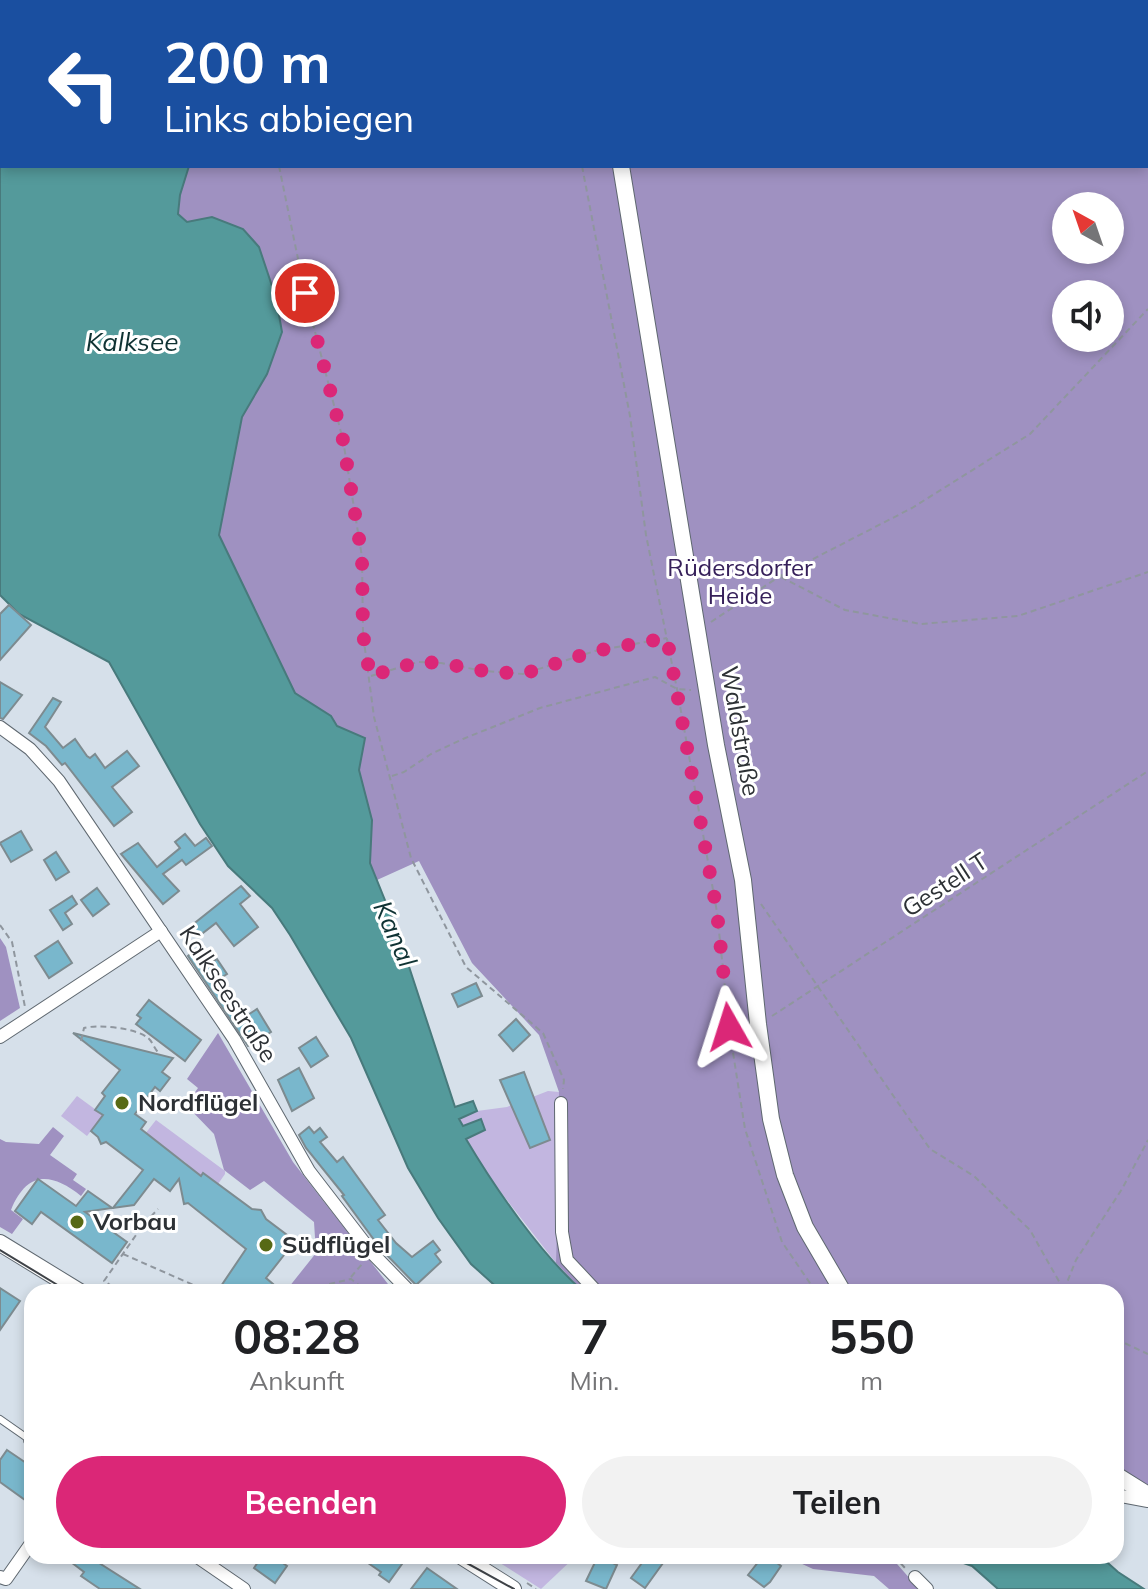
<!DOCTYPE html>
<html lang="de">
<head>
<meta charset="utf-8">
<style>
  body { margin:0; font-family:Mulish,sans-serif; background:#f2f2f2; color:#202124; height:100vh; display:flex; flex-direction:column; font-size:30px; white-space:nowrap }
  * { box-sizing:border-box; margin:0 }
  p { font-size:26px; color:#757577 }
  .icon { flex:none; width:44px; height:44px; fill:none; stroke:currentColor; stroke-width:2; stroke-linecap:round; stroke-linejoin:round }
  .map { position:relative; flex:1; overflow:hidden }
  .side { position:absolute; left:24px; top:1284px; width:1100px; height:280px; display:flex; flex-direction:column; background:#fff; border-radius:24px; box-shadow:0 4px 12px #0003 }
  .side>* { flex:none }
  .guide { position:absolute; left:0px; top:0px; width:1148px; height:168px; box-shadow:0 4px 12px #0003; background:#1a4fa0; color:#fff; overflow:hidden }
  .needle { width:52px; rotate:320deg }
  .tools { position:absolute; left:1052px; top:192px; display:grid; gap:16px }
  .tools a { display:grid; place-items:center; width:72px; height:72px; border-radius:50%; background:#fff; box-shadow:0 4px 12px #0003; font-size:40px }
  .pin { position:absolute; display:grid; place-items:center; width:68px; height:68px; color:#fff; margin:-34px; border:4px solid #fff; border-radius:50%; box-shadow:0 2px 8px #0007 }
  .me { position:absolute; width:88px; margin:-44px; rotate:354deg; stroke-linejoin:round; filter:drop-shadow(0 0 6px #0008) }
  .turn { display:flex; align-items:center; gap:28px; height:168px; padding:0 32px; font-size:36px }
  .turn .icon { width:104px; height:104px; stroke-width:2.5 }
  .turn b { display:block; font-size:56px; line-height:68px }
  .eta { display:flex; justify-content:space-evenly; align-items:center; height:136px; text-align:center }
  .eta b { font-size:48px; font-weight:700; line-height:56px }
  .button { display:flex; gap:16px; margin-top:auto; padding:16px 32px }
  .button a { flex:1; height:92px; border-radius:48px; background:#db2777; color:#fff; font-size:32px; font-weight:700; line-height:92px; text-align:center }
  .button a+a { background:#f2f2f2; color:#202124 }
  .map>svg:first-child { display:block }
  .green { fill:#c2b6e0 }
  .forest { fill:#9f91c1; fill-rule:evenodd }
  .water { fill:#549a9b; stroke:#487a7c; stroke-width:2 }
  .building { fill:#79b7cc; stroke:#7d8b90; stroke-width:2 }
  .lines { fill:none; stroke-linecap:round; stroke-linejoin:round }
  .service-casing { stroke:#5f6870; stroke-width:8 }
  .minor-casing { stroke:#5f6870; stroke-width:14 }
  .tertiary-casing { stroke:#5f6870; stroke-width:18 }
  .path { stroke:#8f969e; stroke-width:2; stroke-dasharray:6 4; stroke-linecap:butt }
  .service { stroke:#fff; stroke-width:6 }
  .minor { stroke:#fff; stroke-width:12 }
  .tertiary { stroke:#fff; stroke-width:16 }
  .tram { stroke:#3f4348; stroke-width:2 }
  .route { stroke:#db2777; stroke-width:14; stroke-dasharray:0 25.2 }
  .poi-dot { fill:#576915; stroke:#fff; stroke-width:3 }
  .labels { text-anchor:middle; stroke-width:6; stroke-linejoin:round; paint-order:stroke }
  .park-label { font-size:24px; fill:#36205a; stroke:#fff }
  .street-label { font-size:24px; fill:#2d3135; stroke:#fff }
  .poi-label { font-size:24px; font-weight:bold; fill:#2d3135; stroke:#fff; text-anchor:start }
  .water-label { font-size:26px; font-style:italic; fill:#0f3233; stroke:#fff }
</style>
</head>
<body>
<div class="map">
<svg width="1148" height="1589" viewBox="0 0 1148 1589">
  <rect width="100%" height="100%" fill="#d6e0ea"/>
  <g class="green">
    <path d="M548,1091L559,1092L556,1263L489,1177L466,1138L484,1130L481,1119L462,1126L458,1118L477,1111L507,1107Z"/>
    <path d="M77,1096L103,1115L87,1136L61,1116Z"/>
    <path d="M156,1120L225,1171V1174L218,1184L203,1173L200,1177L185,1162L145,1134Z"/>
    <path d="M489,1556H576L541,1589Z"/>
  </g>
  <g class="forest">
    <path d="M208,0H1148V1494L1116,1485V1292H584L556,1263L559,1092L539,1035L472,963L419,861L377,880L370,863L372,820L359,770L365,738L337,726L331,716L295,693L218,535L242,417L267,374L259,247L243,229L212,217L187,222L178,213L180,195L189,166H1146V2ZM1066,206H1110V250H1066ZM1066,294H1110V338H1066Z"/>
    <path d="M0,938L6,947L20,1008L0,1021Z"/>
    <path d="M218,1033L293,1162L388,1284L397,1292H285L316,1253L314,1222L264,1181L250,1190L224,1170L214,1134L186,1105L198,1088L187,1079Z"/>
    <path d="M53,1127L64,1136L50,1155L77,1174L73,1180L86,1189L81,1196C51,1172 27,1171 11,1210L23,1219L12,1234L0,1227V1139L6,1142L39,1144Z"/>
    <path d="M785,1556H890L919,1589H889L874,1576L813,1569Z"/>
  </g>
  <g class="water">
    <path d="M0,0H208V2H2V166H189L180,195L178,214L187,222L212,217L243,229L259,247L276,298L282,332L267,374L242,417L219,535L295,693L331,716L337,726L365,738L359,770L372,820L370,863L397,930L455,1107L473,1101L477,1111L459,1119L463,1126L481,1119L485,1130L466,1139C495,1188 541,1255 584,1292H502L471,1264L438,1218L408,1168L351,1038L290,935L272,908L228,866L200,824L109,662L19,614L0,595Z"/>
    <path d="M944,1556H1100L1118,1572L1144,1589H998L972,1566Z"/>
  </g>
  <g class="building">
    <path d="M9,605L31,625L0,660V614Z"/>
    <path d="M0,682L22,695L3,719L0,718Z"/>
    <path d="M53,698L61,702L45,727L63,748L75,739L87,756L90,758L95,754L105,768L127,751L139,766L112,787L132,812L114,826L65,763L62,765L46,746L29,733Z"/>
    <path d="M21,831L32,850L11,862L0,843Z"/>
    <path d="M185,834L195,846L206,838L212,846L186,865L182,860L163,874L179,891L163,904L121,854L138,843L157,867L180,848L175,842Z"/>
    <path d="M56,852L69,872L56,880L44,860Z"/>
    <path d="M241,886L250,896L240,904L258,927L234,946L216,923L199,936L191,926Z"/>
    <path d="M97,888L109,904L93,916L81,900Z"/>
    <path d="M72,896L77,904L65,913L72,924L63,930L50,910Z"/>
    <path d="M58,941L72,963L49,978L35,956Z"/>
    <path d="M197,949L209,964L217,959L227,974L218,980L243,1018L257,1009L271,1032L248,1046L188,956Z"/>
    <path d="M476,983L482,996L458,1007L452,994Z"/>
    <path d="M149,1000L201,1040L185,1061L136,1024L141,1018L137,1015Z"/>
    <path d="M516,1019L530,1035L513,1051L499,1035Z"/>
    <path d="M73,1033L173,1058L162,1072L170,1078L160,1091L155,1087L135,1114L146,1122L141,1129L201,1176L203,1173L252,1209L261,1210L266,1219L295,1241L266,1278L273,1284L267,1292H217L246,1249L188,1203L184,1204L179,1179L170,1191L154,1179L134,1205L113,1208L143,1170L106,1142L101,1144L98,1137L91,1131L103,1115L95,1110L105,1096L102,1093L120,1070Z"/>
    <path d="M316,1037L328,1056L311,1067L299,1048Z"/>
    <path d="M299,1068L314,1098L292,1111L278,1080Z"/>
    <path d="M524,1072L550,1140L530,1148L500,1080Z"/>
    <path d="M309,1127L314,1133L320,1128L327,1137L320,1142L337,1162L343,1157L385,1215L378,1220L396,1243L412,1257L433,1241L440,1250L435,1254L441,1262L416,1285L380,1248L342,1196L344,1195L306,1148L299,1135Z"/>
    <path d="M38,1179L76,1206L88,1191L112,1208L85,1212L127,1242L112,1263L41,1212L32,1224L15,1211Z"/>
    <path d="M0,1288L20,1301L0,1330Z"/>
    <path d="M7,1450L32,1467V1505L0,1482V1460Z"/>
    <path d="M63,1556H88L140,1589H100L81,1576L84,1572Z"/>
    <path d="M262,1556H273L287,1566L275,1583L254,1568Z"/>
    <path d="M358,1556H391L402,1564L389,1582L379,1575L381,1572Z"/>
    <path d="M598,1556L617,1565L606,1589L586,1581Z"/>
    <path d="M647,1556H654L663,1563L645,1588L631,1578Z"/>
    <path d="M763,1556H768L781,1566L770,1582L764,1587L748,1575Z"/>
    <path d="M427,1568L457,1589H411Z"/>
  </g>
  <g class="lines">
    <g class="service-casing">
      <path id="service" d="M0,1419L30,1440"/>
    </g>
    <g class="minor-casing">
      <g id="minor">
        <path d="M0,727L30,749L59,781L234,1039L309,1171L373,1254L410,1292"/>
        <path d="M0,1037L161,931"/>
        <path d="M561,1103L562,1232L567,1260L597,1292"/>
        <path d="M30,1440L32,1441"/>
        <path d="M1116,1495L1148,1501"/>
        <path d="M196,1556L244,1589"/>
        <path d="M0,1577L6,1579L32,1542"/>
        <path d="M915,1577L927,1589"/>
      </g>
    </g>
    <g class="tertiary-casing">
      <g id="tertiary">
        <path d="M593,0V2"/>
        <path d="M621,166L716,745L743,880L758,1024L771,1119L785,1175L805,1227L843,1292"/>
        <path d="M0,1243L80,1292"/>
        <path d="M1116,1475L1148,1495"/>
        <path d="M461,1556L513,1589"/>
      </g>
    </g>
    <g class="path">
      <path d="M213,0V2"/>
      <path d="M325,0L326,2"/>
      <path d="M558,0V2"/>
      <path d="M448,2L451,0"/>
      <path d="M279,166L305,293L343,440L362,557L363,634L374,717L411,858L466,967L543,1033L564,1080L563,1089"/>
      <path d="M582,166L630,416L646,535L677,689L717,912L729,1027L745,1129L782,1242L816,1292"/>
      <path d="M781,577L845,610L921,624L1018,616L1148,572"/>
      <path d="M711,622L780,576L912,508L1030,434L1148,309"/>
      <path d="M371,676L418,662L441,663L484,671L523,674L595,651L667,638"/>
      <path d="M392,776L404,772L431,754L463,739L540,708L655,677L677,689L691,690"/>
      <path d="M761,904L930,1149L974,1176L1030,1230L1065,1292"/>
      <path d="M0,925L12,942L25,1007"/>
      <path d="M772,1016L1148,771"/>
      <path d="M730,1027L743,1026"/>
      <path d="M81,1041L84,1028C99,1024 136,1028 148,1038C153,1042 154,1049 159,1053"/>
      <path d="M123,1254L198,1287"/>
      <path d="M351,1277L362,1264"/>
      <path d="M93,1287L101,1292L106,1283"/>
      <path d="M1064,1290L1076,1260L1122,1189L1148,1140"/>
      <path d="M121,1292L104,1281L143,1225L158,1209"/>
      <path d="M188,1292L189,1282"/>
      <path d="M312,1292L316,1287L351,1279L368,1292"/>
      <path d="M1116,1339L1148,1354"/>
      <path d="M894,1556L905,1568"/>
      <path d="M527,1583L536,1589"/>
    </g>
    <use href="#service" class="service"/>
    <use href="#minor" class="minor"/>
    <use href="#tertiary" class="tertiary"/>
    <g class="tram">
      <path d="M0,1250L69,1292"/>
      <path d="M454,1556L514,1589"/>
    </g>
  </g>
  <g class="lines">
    <path class="route" d="M305,293L343,440L362,557L363,634L370,676L418,662L441,663L484,671L523,674L595,651L667,638L717,912L729,1027"/>
  </g>
  <g class="poi-dot">
    <circle cx="122" cy="1103" r="8"/>
    <circle cx="77" cy="1222" r="8"/>
    <circle cx="266" cy="1245" r="8"/>
  </g>
  <g class="labels">
    <g class="park-label">
      <text x="740" y="576">Rüdersdorfer<tspan x="740" dy="28">Heide</tspan></text>
    </g>
    <g class="street-label">
      <text transform="translate(740 731) rotate(80)" y="8">Waldstraße</text>
      <text transform="translate(945 885) rotate(-33)" y="8">Gestell T</text>
      <text transform="translate(228 994) rotate(57)" y="8">Kalkseestraße</text>
    </g>
    <g class="poi-label">
      <text x="138" y="1111">Nordflügel</text>
      <text x="93" y="1230">Vorbau</text>
      <text x="282" y="1253">Südflügel</text>
    </g>
    <g class="water-label">
      <text x="132" y="351">Kalksee</text>
      <text transform="translate(395 934) rotate(66)" y="9">Kanal</text>
    </g>
  </g>
</svg>
<div class="tools">
<a><svg class="needle" viewBox="-14 -14 28 28"><path d="M0-13l5 13h-10z" fill="#e53935"/><path d="M0 13l5-13h-10z" fill="#757577"/></svg></a>
<a><svg class="icon" aria-label="sound" viewBox="0 0 24 24"><path d="M4 9h4l5-4v14l-5-4H4zM17 9q2 3 0 6"/></svg></a>
</div>
<div class="pin" style="left:305px;top:293px;background:#d93025"><svg class="icon" aria-label="arrive" viewBox="0 0 24 24"><path d="M6 21V4h12l-3 4 3 4H6"/></svg></div>
<svg class="me" style="left:729px;top:1027px" viewBox="-20 -20 40 40"><path d="M0-17L14 15 0 8-14 15z" fill="#db2777" stroke="#fff" stroke-width="4"/></svg>
<div class="guide">
<div class="turn"><svg class="icon" aria-label="left" viewBox="0 0 24 24"><path d="M17 20v-9H6M10 6l-5 5 5 5"/></svg><div><b>200 m</b>Links abbiegen</div></div>
</div>
<section class="side">
<div class="eta">
<div><b>08:28</b><p>Ankunft</p></div>
<div><b>7</b><p>Min.</p></div>
<div><b>550</b><p>m</p></div>
</div>
<div class="button"><a>Beenden</a><a>Teilen</a></div>
</section>
</div>
</body>
</html>
